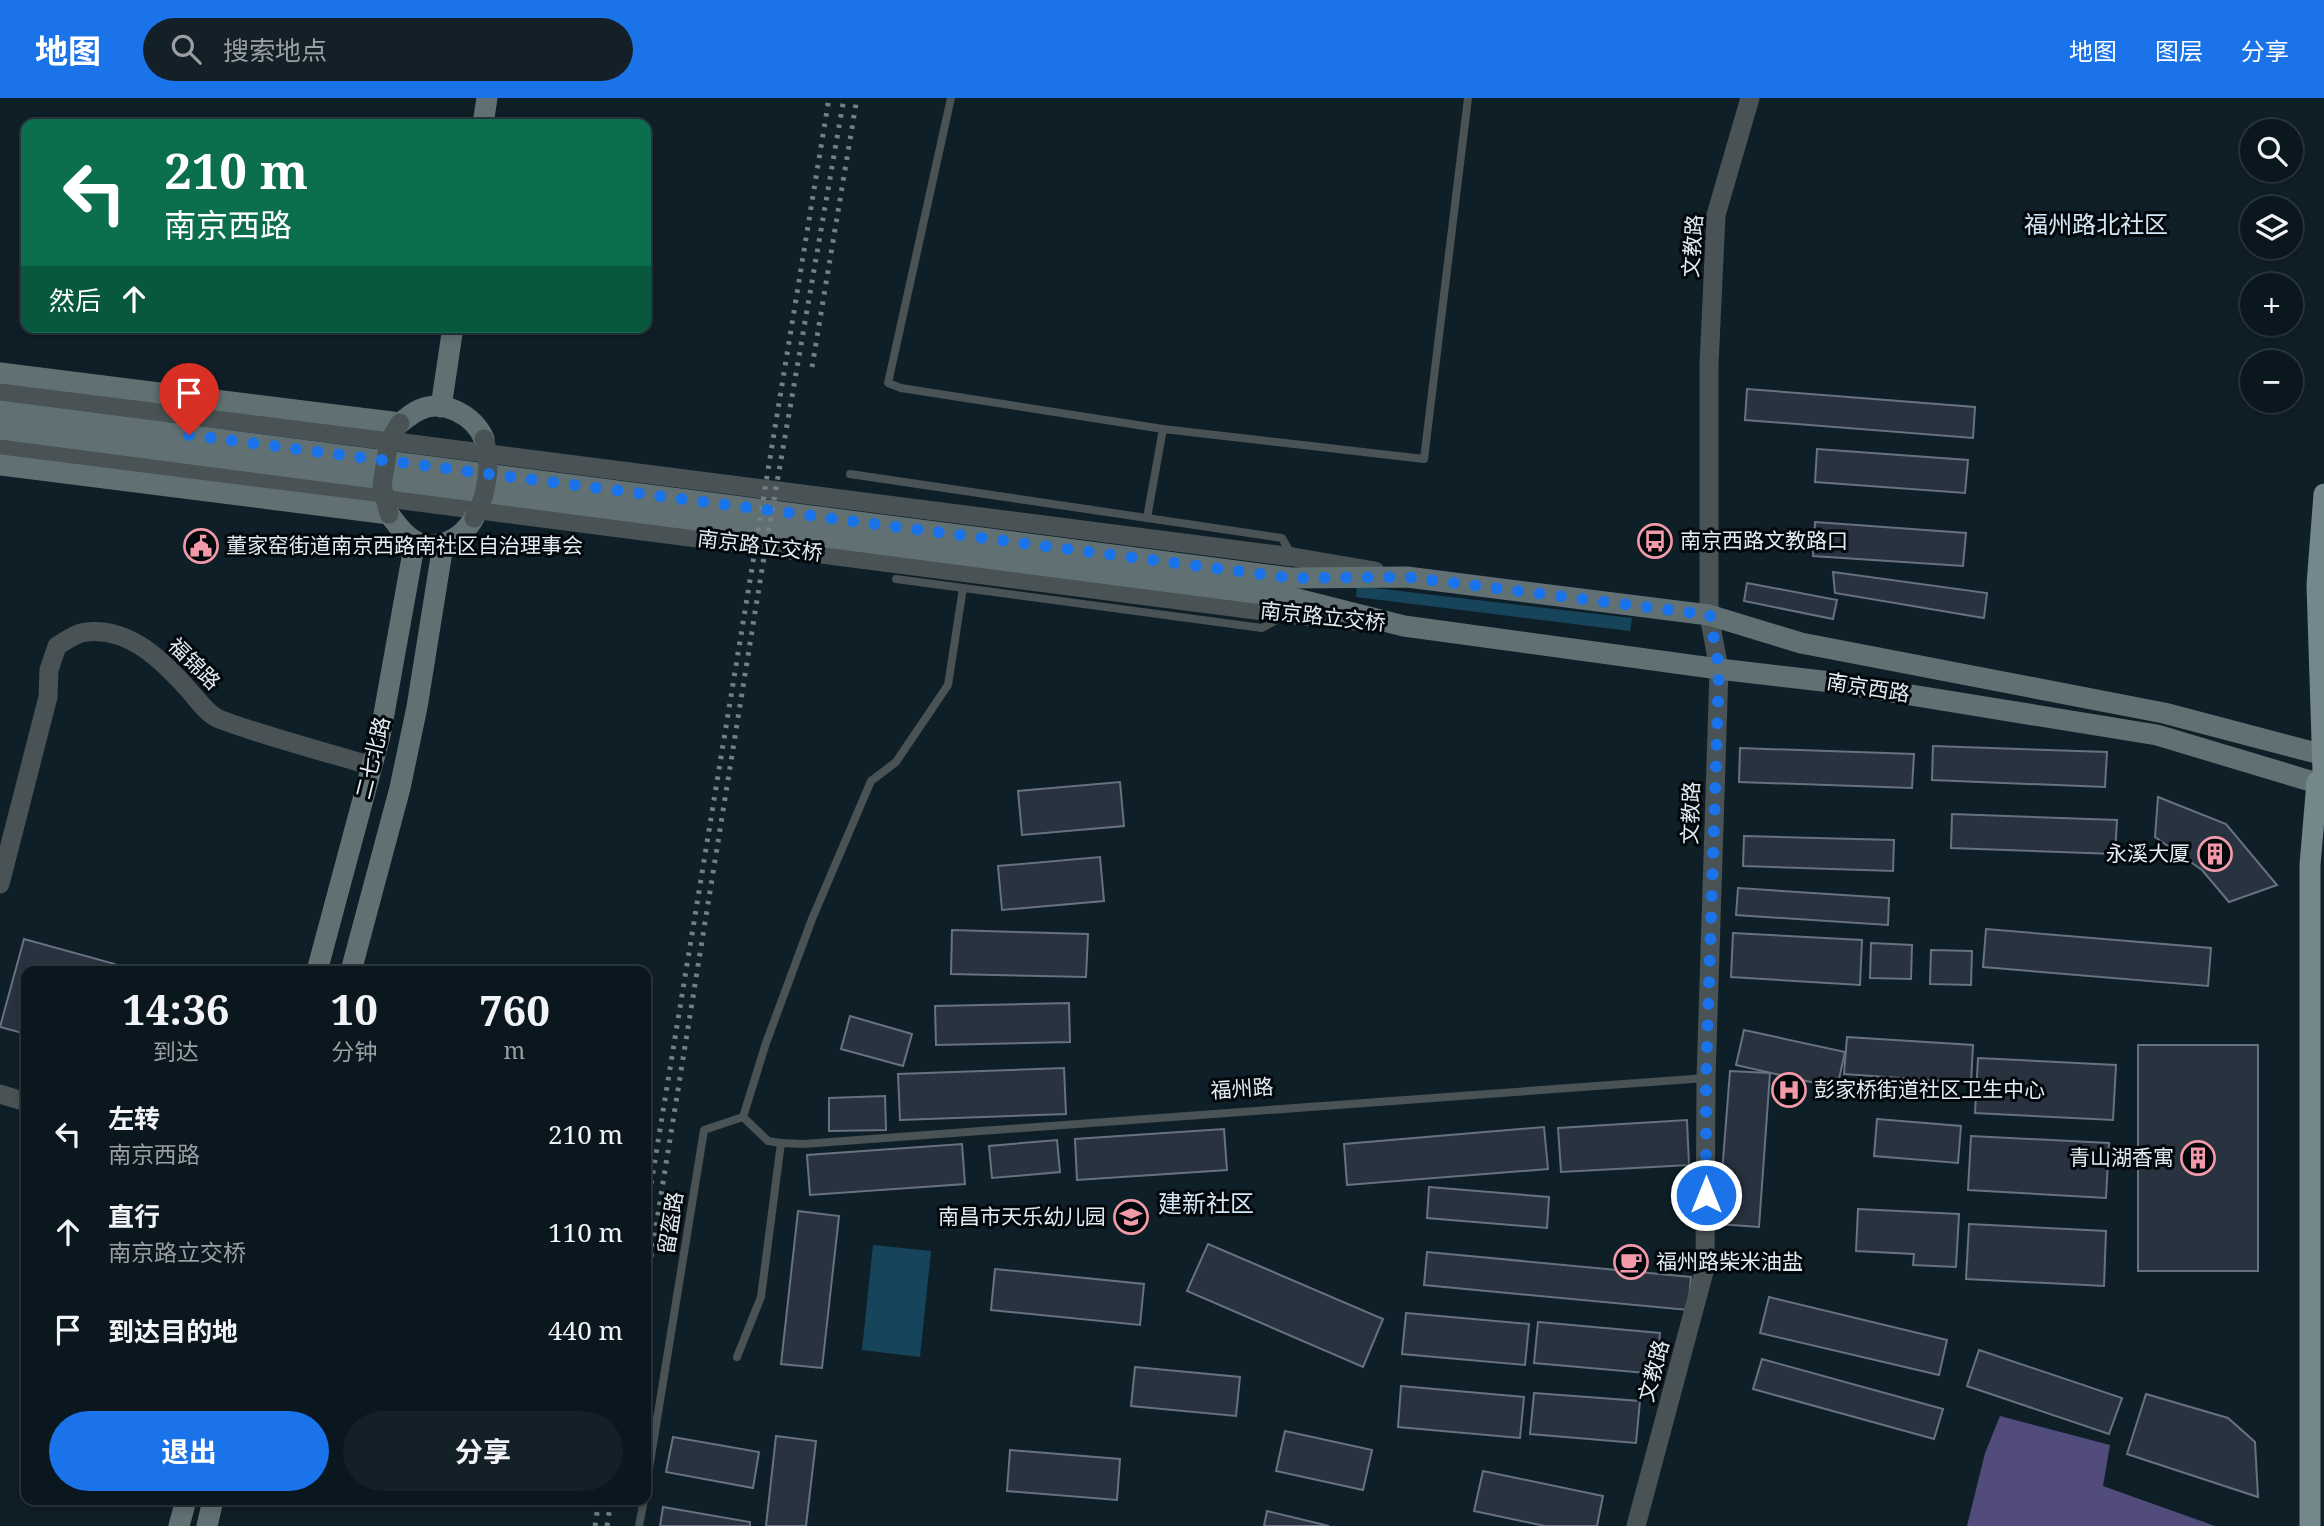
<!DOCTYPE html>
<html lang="zh">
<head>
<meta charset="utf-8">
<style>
  body { margin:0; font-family:"Noto Serif","Noto Sans SC",serif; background:#142027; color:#f1f3f6; height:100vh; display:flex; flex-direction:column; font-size:26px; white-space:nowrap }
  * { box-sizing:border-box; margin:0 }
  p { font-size:23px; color:#9a9fa4 }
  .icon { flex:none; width:38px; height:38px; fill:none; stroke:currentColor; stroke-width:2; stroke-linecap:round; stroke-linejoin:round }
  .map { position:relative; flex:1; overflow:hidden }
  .drawer { position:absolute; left:21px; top:868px; width:630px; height:539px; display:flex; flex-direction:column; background:#0b171e; border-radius:14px; box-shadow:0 4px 10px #0003,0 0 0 2px #2b363c }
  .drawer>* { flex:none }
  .guide { position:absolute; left:21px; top:21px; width:630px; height:214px; border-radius:14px; box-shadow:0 4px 10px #0003,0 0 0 2px #2b363c; background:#0b6e4f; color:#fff; overflow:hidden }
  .fabs { position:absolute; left:2240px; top:21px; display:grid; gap:14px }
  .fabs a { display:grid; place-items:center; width:63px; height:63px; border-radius:50%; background:#0b171e; box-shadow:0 4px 10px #0003,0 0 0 2px #2b363c; font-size:35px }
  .pin { position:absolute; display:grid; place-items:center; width:60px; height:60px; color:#fff; margin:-72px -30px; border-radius:50% 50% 50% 0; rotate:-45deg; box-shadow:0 0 7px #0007 }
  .pin .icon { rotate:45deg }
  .me { position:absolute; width:77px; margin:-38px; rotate:0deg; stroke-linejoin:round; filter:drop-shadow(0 0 5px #0008) }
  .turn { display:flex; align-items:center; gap:24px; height:147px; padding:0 28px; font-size:32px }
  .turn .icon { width:91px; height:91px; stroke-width:2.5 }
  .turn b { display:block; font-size:49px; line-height:60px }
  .then { display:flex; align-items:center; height:66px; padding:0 28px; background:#0003; gap:14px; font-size:26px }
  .eta { display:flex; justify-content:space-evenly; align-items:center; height:119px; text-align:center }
  .eta b { font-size:42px; font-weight:700; line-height:49px }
  .button { display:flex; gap:14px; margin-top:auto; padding:14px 28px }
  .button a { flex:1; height:80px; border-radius:42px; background:#1a73e8; color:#fff; font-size:28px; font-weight:700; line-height:80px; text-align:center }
  .button a+a { background:#142027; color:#f1f3f6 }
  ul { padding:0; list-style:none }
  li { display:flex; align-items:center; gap:21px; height:98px; padding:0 28px }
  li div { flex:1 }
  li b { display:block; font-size:26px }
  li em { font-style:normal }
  header { display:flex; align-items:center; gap:42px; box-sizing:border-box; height:98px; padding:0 35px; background:#1a73e8; color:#fff }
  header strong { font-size:33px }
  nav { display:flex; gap:38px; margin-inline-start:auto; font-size:24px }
  .search { width:490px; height:63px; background:#142027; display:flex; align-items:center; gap:18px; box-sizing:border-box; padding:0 24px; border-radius:38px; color:#9a9fa4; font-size:26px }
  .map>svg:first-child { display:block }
  .green { fill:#16455b }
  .water { fill:#514c7b }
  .building { fill:#29323f; stroke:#687181; stroke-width:2 }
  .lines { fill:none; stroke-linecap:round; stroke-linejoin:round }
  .service { stroke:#495254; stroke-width:8 }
  .tertiary { stroke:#495254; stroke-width:19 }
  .secondary { stroke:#617173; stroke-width:21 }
  .primary { stroke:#74888b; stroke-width:21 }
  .rail { stroke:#717f86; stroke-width:5; stroke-dasharray:3.5 7; stroke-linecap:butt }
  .tertiary-bridge { stroke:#495254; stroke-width:19 }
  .primary-bridge { stroke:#74888b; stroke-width:21 }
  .route { stroke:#1a73e8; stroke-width:12; stroke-dasharray:0 21.6 }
  .labels { text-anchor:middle; stroke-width:6; stroke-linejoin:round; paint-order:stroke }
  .street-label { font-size:21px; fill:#e2ecf2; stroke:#03080c }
  .poi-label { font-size:21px; fill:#e2ecf2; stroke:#03080c; text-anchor:start }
  .quarter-label { font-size:24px; fill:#d3e7f4; stroke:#03080c }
</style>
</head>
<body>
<header>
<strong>地图</strong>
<div class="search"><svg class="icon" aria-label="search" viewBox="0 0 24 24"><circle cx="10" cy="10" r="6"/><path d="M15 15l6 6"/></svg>搜索地点</div>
<nav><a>地图</a><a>图层</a><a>分享</a></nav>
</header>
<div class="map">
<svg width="2324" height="1428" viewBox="0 0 2324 1428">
  <rect width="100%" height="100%" fill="#0f1f28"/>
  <g class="green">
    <path d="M1357,488L1632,520L1630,533L1356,499Z"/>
    <path d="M873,1147L931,1153L920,1259L862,1252Z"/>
  </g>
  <path class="water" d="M2000,1318L2110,1347L2103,1388L2215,1428H1967L1985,1355Z"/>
  <g class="building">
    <path d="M1747,291L1975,309L1973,340L1745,322Z"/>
    <path d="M1817,351L1968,362L1965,395L1815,384Z"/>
    <path d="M1815,424L1966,435L1963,468L1813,458Z"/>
    <path d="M1833,474L1987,495L1984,520L1835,495Z"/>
    <path d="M1747,485L1837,502L1833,521L1744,503Z"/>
    <path d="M1933,648L2107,654L2105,689L1932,682Z"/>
    <path d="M1740,650L1914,656L1912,690L1739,684Z"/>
    <path d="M1120,684L1124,728L1022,737L1018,693Z"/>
    <path d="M2158,699L2226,726L2277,787L2229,804L2202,772L2155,739Z"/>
    <path d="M1952,716L2117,722L2115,756L1951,750Z"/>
    <path d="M1744,738L1894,742L1893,773L1743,768Z"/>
    <path d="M1100,759L1104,803L1002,812L998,768Z"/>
    <path d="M1738,790L1889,800L1888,827L1736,817Z"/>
    <path d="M1986,831L2211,850L2208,888L1983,869Z"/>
    <path d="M952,832L1088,836L1086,879L951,876Z"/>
    <path d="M1733,835L1862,842L1860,887L1731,879Z"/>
    <path d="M24,841L115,866L119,873H26V936L0,929Z"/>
    <path d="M1871,845L1912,847L1911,881L1870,880Z"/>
    <path d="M1931,852L1972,853L1971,887L1930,886Z"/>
    <path d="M1069,905L1070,944L936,947L935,908Z"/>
    <path d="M850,918L912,936L903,968L841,951Z"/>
    <path d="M1744,932L1845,954L1837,990L1736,967Z"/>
    <path d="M1847,939L1973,947L1971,985L1844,976Z"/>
    <rect x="2138" y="947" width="120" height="226"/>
    <path d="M1978,960L2116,967L2113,1022L1975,1015Z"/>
    <path d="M1064,970L1066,1016L900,1022L898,976Z"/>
    <path d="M1730,973L1770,975L1759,1129L1718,1126Z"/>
    <path d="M885,998L886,1032L829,1033V1000Z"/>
    <path d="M1877,1021L1961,1028L1958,1065L1874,1058Z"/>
    <path d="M1687,1022L1689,1067L1561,1074L1558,1030Z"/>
    <path d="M1544,1029L1548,1071L1347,1087L1344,1046Z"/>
    <path d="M1224,1031L1227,1072L1077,1082L1075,1041Z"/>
    <path d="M1971,1038L2109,1045L2106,1100L1968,1092Z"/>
    <path d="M1057,1042L1060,1074L992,1080L989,1048Z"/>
    <path d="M962,1046L965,1086L810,1097L807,1057Z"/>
    <path d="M1429,1089L1549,1099L1547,1130L1427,1120Z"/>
    <path d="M1858,1111L1959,1116L1956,1169L1913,1167L1914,1156L1856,1153Z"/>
    <path d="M798,1113L839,1118L822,1270L781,1266Z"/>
    <path d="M1969,1126L2106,1133L2104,1188L1966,1181Z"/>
    <path d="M1208,1146L1383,1221L1363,1269L1187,1193Z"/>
    <path d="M1427,1154L1691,1179L1688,1212L1424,1187Z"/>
    <path d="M995,1171L1144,1186L1140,1227L991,1212Z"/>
    <path d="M1769,1199L1947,1242L1939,1277L1760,1235Z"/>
    <path d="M1406,1215L1529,1226L1525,1267L1402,1256Z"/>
    <path d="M1538,1224L1660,1235L1657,1276L1534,1265Z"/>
    <path d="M1979,1252L2122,1300L2109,1336L1967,1288Z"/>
    <path d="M1762,1261L1943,1311L1934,1341L1753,1291Z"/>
    <path d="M1135,1269L1240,1279L1236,1318L1131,1308Z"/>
    <path d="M1401,1288L1524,1299L1520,1340L1398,1329Z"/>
    <path d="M1534,1295L1640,1303L1636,1345L1530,1336Z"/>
    <path d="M2146,1296L2228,1320L2255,1344L2258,1399L2127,1356Z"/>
    <path d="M1285,1333L1372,1352L1363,1392L1276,1373Z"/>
    <path d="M776,1338L816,1343L806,1428H766Z"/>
    <path d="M673,1339L759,1354L753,1390L666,1374Z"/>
    <path d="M1010,1352L1120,1361L1117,1402L1007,1393Z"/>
    <path d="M1483,1373L1603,1398L1597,1428H1545L1474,1413Z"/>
    <path d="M663,1409L750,1424V1428H660Z"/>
    <path d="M1267,1413L1329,1428H1264Z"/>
  </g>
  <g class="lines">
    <g class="service">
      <path d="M951,0L888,285L901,290L1163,331L1424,361L1468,0"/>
      <path d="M850,376L1282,440L1291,456"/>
      <path d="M1147,420L1163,331"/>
      <path d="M896,481L1262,530L1282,519"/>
      <path d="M781,1045L803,1046L1706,980"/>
      <path d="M737,1259L761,1199L781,1045L768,1043L743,1019L766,945L812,821L871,683L896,664L948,587L963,490"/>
      <path d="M646,1389L704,1032L743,1019"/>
      <path d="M639,1428L644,1402"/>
    </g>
    <g class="tertiary">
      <path d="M0,293L1293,459L1375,473"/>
      <path d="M0,350L1286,516L1356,523"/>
      <path d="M0,786L48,599L49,572L57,548C66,543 75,535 86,534C129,529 162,562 188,591C197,601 207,616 219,621C266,639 323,653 372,668"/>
      <path d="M0,996L26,1004"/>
      <path d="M1636,1428L1705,1170L1706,980L1719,571L1709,517V267L1716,117L1750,0"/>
    </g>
    <g class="secondary">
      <path d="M483,26L487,0"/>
      <path d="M0,275L400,325C406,321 412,315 419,312C443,300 475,318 484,341"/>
      <path d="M441,309L453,229"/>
      <path d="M0,313L1291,480L1407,479L1709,517L1801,545L2164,615L2324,657"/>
      <path d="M0,331L1293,500L1404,528L1719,571L1831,584L2157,637L2317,685L2324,689"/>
      <path d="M0,367L389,416C396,425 402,435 412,441C435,456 462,441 474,420"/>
      <path d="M317,873L380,638L415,443"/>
      <path d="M351,873L400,690L417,609L443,447"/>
      <path d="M179,1428L186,1402"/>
      <path d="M207,1428L213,1402"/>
    </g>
    <path class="primary" d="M2310,1428V767L2317,684"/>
    <g class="rail">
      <path d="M812,269L857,0"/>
      <path d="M646,1117L829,0"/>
      <path d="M646,1190L763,465L844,0"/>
      <path d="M595,1428L599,1402"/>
      <path d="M607,1428L611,1402"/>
    </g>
    <g class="tertiary-bridge">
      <path d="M389,416L382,388L389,343L400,325"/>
      <path d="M474,420C487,399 492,364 484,341"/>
    </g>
    <path class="primary-bridge" d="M2324,396L2317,487L2324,704"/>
  </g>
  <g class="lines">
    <path class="route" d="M189,337L1291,480L1407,479L1710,517L1719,571L1706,980V1097"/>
  </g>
  <defs>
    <g id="bus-ring" transform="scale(1.75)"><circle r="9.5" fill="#03080c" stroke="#f39aa9" stroke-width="1.5"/><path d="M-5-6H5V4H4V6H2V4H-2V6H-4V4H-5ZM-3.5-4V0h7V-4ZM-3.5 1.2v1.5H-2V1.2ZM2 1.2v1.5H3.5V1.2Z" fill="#f39aa9"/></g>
    <g id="civic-ring" transform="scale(1.75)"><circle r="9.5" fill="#03080c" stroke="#f39aa9" stroke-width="1.5"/><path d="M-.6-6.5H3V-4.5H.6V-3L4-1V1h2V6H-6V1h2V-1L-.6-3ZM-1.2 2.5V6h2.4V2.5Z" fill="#f39aa9"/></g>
    <g id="building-ring" transform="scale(1.75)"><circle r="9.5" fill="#03080c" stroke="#f39aa9" stroke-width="1.5"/><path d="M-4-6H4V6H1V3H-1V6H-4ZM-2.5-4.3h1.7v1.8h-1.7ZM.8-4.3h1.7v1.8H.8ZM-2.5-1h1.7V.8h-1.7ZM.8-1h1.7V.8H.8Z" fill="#f39aa9"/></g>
    <g id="hospital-ring" transform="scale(1.75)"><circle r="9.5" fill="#03080c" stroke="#f39aa9" stroke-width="1.5"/><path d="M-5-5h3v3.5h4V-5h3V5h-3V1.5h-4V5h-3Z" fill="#f39aa9"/></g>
    <g id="school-ring" transform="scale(1.75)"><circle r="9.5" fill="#03080c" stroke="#f39aa9" stroke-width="1.5"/><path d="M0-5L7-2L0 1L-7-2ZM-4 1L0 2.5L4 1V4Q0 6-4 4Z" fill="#f39aa9"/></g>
    <g id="cafe-ring" transform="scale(1.75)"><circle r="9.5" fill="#03080c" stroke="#f39aa9" stroke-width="1.5"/><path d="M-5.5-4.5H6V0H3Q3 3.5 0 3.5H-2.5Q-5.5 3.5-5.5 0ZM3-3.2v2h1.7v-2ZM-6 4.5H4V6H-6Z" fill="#f39aa9"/></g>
  </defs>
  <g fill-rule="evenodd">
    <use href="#bus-ring" x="1655" y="443"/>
    <use href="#civic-ring" x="201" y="448"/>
    <use href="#building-ring" x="2215" y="756"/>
    <use href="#hospital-ring" x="1789" y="992"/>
    <use href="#building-ring" x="2198" y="1060"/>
    <use href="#school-ring" x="1131" y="1119"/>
    <use href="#cafe-ring" x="1631" y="1164"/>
  </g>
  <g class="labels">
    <g class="street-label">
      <text transform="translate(1693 148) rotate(-86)" y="7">文教路</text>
      <text transform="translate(760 448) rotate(7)" y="7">南京路立交桥</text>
      <text transform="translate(1323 519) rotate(6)" y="7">南京路立交桥</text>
      <text transform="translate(194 566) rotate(45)" y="7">福锦路</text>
      <text transform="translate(1868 590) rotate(9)" y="7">南京西路</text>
      <text transform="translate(373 660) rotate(-76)" y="7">二七北路</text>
      <text transform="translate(1691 715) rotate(-88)" y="7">文教路</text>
      <text transform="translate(1242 991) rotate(-4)" y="7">福州路</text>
      <text transform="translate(671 1125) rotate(-81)" y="7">留盔路</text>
      <text transform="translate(1654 1273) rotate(-75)" y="7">文教路</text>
    </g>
    <g class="poi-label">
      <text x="1680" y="450">南京西路文教路口</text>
      <text x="226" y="455">董家窑街道南京西路南社区自治理事会</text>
      <text x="2190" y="763" text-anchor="end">永溪大厦</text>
      <text x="1814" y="999">彭家桥街道社区卫生中心</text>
      <text x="2174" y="1067" text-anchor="end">青山湖香寓</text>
      <text x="1106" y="1126" text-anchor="end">南昌市天乐幼儿园</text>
      <text x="1656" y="1171">福州路柴米油盐</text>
    </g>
    <g class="quarter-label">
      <text x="2096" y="135">福州路北社区</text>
      <text x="1206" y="1114">建新社区</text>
    </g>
  </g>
</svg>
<div class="fabs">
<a><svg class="icon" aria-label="search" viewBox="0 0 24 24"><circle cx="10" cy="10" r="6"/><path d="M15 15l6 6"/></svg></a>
<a><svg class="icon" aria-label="layers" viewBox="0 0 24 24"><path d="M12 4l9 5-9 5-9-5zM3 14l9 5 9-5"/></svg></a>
<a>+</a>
<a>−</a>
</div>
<div class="pin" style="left:189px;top:337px;background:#d93025"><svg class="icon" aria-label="arrive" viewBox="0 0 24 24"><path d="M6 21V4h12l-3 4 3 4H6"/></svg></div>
<svg class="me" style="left:1706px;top:1097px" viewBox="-20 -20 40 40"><circle r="17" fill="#1a73e8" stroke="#fff" stroke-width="3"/><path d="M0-11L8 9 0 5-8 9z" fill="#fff"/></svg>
<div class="guide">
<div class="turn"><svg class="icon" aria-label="left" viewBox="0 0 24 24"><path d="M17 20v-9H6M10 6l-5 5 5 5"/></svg><div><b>210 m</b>南京西路</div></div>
<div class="then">然后<svg class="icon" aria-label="ahead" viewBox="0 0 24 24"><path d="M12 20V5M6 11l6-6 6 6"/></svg></div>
</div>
<section class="drawer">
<div class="eta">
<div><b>14:36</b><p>到达</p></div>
<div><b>10</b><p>分钟</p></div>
<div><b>760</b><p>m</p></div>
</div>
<ul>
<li><svg class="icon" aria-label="left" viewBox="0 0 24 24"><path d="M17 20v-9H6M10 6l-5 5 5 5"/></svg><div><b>左转</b><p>南京西路</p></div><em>210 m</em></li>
<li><svg class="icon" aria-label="ahead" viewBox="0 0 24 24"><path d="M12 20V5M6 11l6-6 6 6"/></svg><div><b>直行</b><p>南京路立交桥</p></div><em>110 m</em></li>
<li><svg class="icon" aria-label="arrive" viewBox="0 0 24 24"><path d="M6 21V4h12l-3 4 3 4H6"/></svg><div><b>到达目的地</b></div><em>440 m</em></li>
</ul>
<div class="button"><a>退出</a><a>分享</a></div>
</section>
</div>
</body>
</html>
